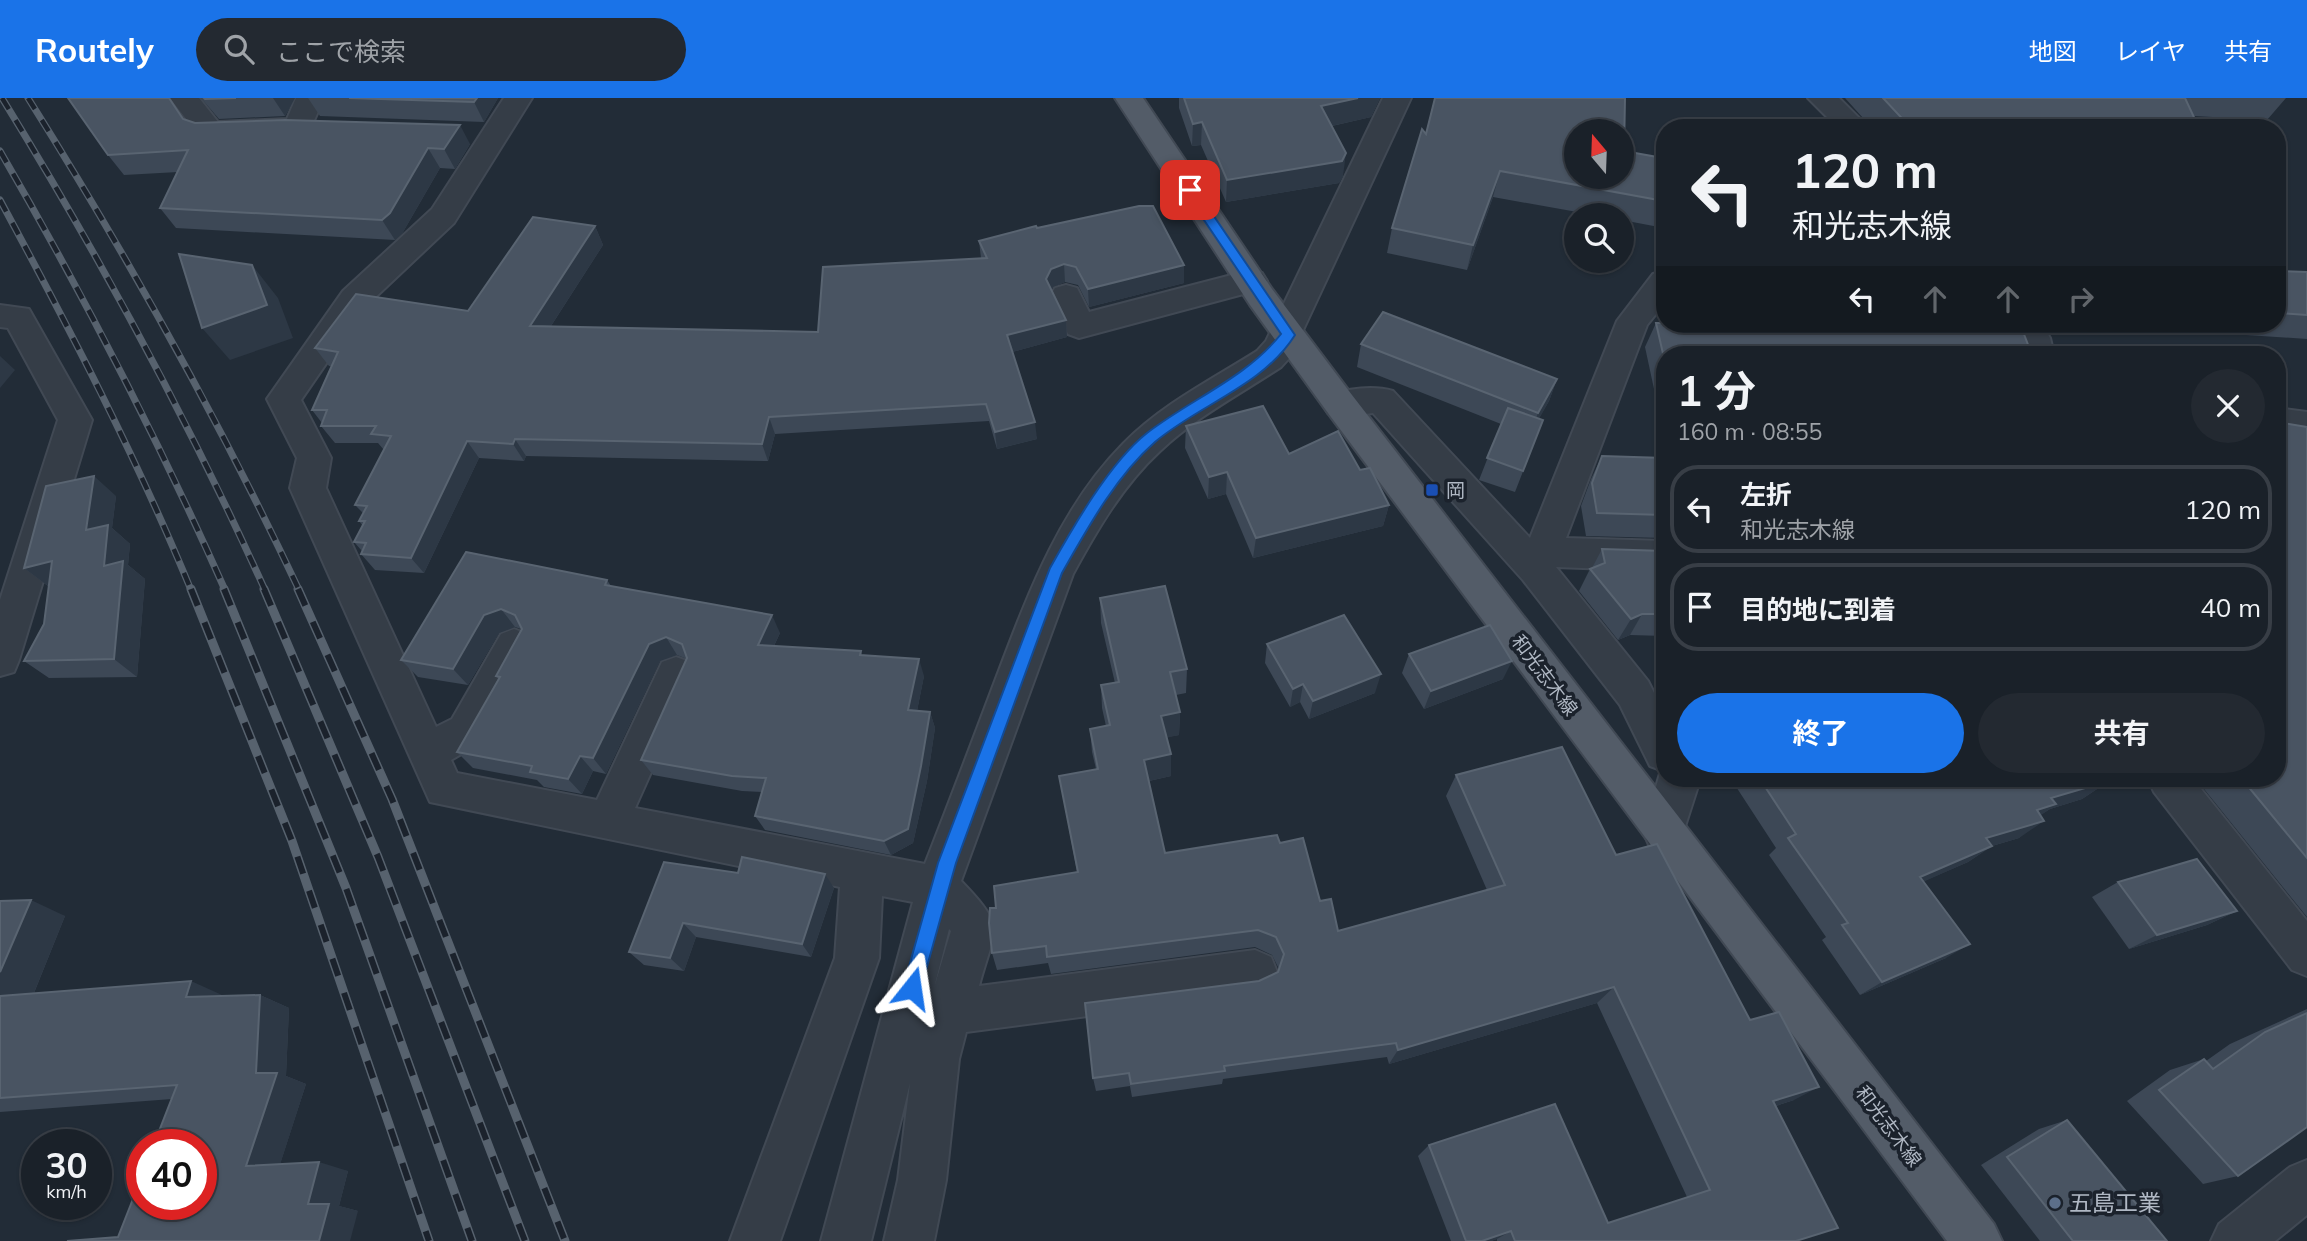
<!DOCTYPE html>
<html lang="ja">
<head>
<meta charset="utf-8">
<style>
  body { margin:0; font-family:Mulish,"Noto Sans JP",sans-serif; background:#232931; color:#f1f3f6; height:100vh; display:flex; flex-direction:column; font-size:26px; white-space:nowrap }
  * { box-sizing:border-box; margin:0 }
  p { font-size:23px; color:#9fa3a8 }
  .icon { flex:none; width:38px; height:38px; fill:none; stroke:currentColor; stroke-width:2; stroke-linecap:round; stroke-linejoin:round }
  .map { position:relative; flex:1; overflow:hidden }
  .drawer { position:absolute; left:1656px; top:248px; width:630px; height:441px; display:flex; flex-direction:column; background:#1a2129; border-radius:28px; box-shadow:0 2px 5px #0004,0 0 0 2px #383e46 }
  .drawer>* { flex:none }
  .banner { position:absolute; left:1656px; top:21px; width:630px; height:214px; border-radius:28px; box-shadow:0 2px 5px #0004,0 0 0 2px #383e46; background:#1a2129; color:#f1f3f6; overflow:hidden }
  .needle { width:46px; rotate:341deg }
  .buttons { position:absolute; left:1564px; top:21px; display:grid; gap:14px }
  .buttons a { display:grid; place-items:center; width:70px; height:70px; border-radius:50%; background:#1a2129; box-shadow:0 2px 5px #0004,0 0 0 2px #383e46; font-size:35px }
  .speed { position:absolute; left:21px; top:1031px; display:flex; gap:14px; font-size:35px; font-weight:700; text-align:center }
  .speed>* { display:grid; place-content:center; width:91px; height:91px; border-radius:50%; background:#1a2129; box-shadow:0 2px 5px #0004,0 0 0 2px #383e46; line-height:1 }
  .speed small { font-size:18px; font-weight:400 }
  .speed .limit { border:10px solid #d22; background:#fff; color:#111 }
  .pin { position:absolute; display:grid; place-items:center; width:60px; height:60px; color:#fff; margin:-30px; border-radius:14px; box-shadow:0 4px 10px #0006 }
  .me { position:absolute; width:77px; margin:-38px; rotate:15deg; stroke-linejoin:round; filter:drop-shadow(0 0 5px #0008) }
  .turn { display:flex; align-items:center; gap:24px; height:147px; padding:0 21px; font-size:32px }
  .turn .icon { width:91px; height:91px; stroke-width:2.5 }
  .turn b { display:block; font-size:49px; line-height:60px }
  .lanes { display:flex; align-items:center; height:66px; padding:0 21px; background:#0003; justify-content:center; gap:35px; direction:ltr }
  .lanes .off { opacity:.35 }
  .round { display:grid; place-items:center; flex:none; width:74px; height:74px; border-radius:37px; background:#232931 }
  .summary { display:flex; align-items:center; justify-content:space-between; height:119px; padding:0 21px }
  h1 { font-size:42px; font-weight:700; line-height:52px }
  .primary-button { display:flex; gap:14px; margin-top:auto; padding:14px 21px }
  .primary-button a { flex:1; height:80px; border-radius:42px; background:#1a73e8; color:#fff; font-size:28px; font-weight:700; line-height:80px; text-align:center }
  .primary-button a+a { background:#232931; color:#f1f3f6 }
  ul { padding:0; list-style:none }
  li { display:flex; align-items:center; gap:21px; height:88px; margin:0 14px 10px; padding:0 7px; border:4px solid #383e46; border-radius:28px }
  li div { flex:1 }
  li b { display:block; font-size:26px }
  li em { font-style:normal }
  header { display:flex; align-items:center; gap:42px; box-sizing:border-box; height:98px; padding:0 35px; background:#1a73e8; color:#fff }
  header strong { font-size:33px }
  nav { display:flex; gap:38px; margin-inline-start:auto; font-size:24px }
  .search { width:490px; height:63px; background:#232931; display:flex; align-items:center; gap:18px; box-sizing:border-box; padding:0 24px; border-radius:38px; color:#9fa3a8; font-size:26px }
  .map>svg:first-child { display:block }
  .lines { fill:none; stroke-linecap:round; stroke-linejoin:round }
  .minor-casing { stroke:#414954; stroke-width:4 }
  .major-casing { stroke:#414954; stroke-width:4 }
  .minor { fill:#353d47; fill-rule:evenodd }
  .major { fill:#535c68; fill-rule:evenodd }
  .rail-far1-casing { stroke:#57626e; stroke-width:7 }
  .rail-casing { stroke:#57626e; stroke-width:9 }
  .rail-far1 { stroke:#1b222c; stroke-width:4.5; stroke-dasharray:13; stroke-linecap:butt }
  .rail { stroke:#1b222c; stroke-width:6; stroke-dasharray:18; stroke-linecap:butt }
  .wall { fill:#3d4856 }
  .shaded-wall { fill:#2d3845 }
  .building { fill:#495462; stroke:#596471; stroke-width:2; fill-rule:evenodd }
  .route { fill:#1a73e8; stroke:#114b97; stroke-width:2 }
  .transit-dot { fill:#1a4fb4; stroke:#1b222c; stroke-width:2.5 }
  .service-dot { fill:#5c6f8a; stroke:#1b222c; stroke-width:2.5 }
  .labels { text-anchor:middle; stroke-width:7; stroke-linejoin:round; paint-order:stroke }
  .poi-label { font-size:19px; fill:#b0b8c4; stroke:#1b222c; text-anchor:start }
  .street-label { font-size:19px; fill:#b0b8c4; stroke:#1b222c }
  .near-poi-label { font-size:23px; fill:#b0b8c4; stroke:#1b222c; text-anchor:start }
</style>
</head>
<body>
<header>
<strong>Routely</strong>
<div class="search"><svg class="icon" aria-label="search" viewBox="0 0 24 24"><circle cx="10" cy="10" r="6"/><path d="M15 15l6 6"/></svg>ここで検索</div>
<nav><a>地図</a><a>レイヤ</a><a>共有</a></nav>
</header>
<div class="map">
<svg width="2307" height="1143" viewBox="0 0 2307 1143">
  <rect width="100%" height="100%" fill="#222c37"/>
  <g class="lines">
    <g class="minor-casing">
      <g id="minor">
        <path d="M170,0H199L218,24L287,21L296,0H324L308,36L210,42L200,39Z"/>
        <path d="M504,0H532L454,125L365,209L301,302L331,360L326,390L436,629L452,621L501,536L514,531L527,536L533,547L480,645L451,662L457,675L597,702L662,564L676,559L690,564L695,576L635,710L925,766C949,705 972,644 995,583C1027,499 1058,412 1123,346C1161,307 1211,282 1257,253L1266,243L1383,0H1411L1291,258L1281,269C1240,296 1196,319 1160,353C1123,387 1097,432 1073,476L961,783C1007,831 995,828 979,888L1255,852L1271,859L1277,874L1271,889L1255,896L966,934L959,961L946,1082L934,1143H884L898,1082L910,985L871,1143H821L913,804L882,798L879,860L780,1143H730L835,860L840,789L430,704L290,390L297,360L267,301L343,193L432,111ZM949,831L951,833L934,890Z"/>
        <path d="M1808,0H1839L1869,30H1838Z"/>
        <path d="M1251,172L1262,175L1267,183L1262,191L1079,240L1068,236L1050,198L1055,190L1066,187L1077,190L1089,214Z"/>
        <path d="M1664,173V206L1647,227L1566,440L1664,443V473L1556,469L1648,583L1664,615V681H1697L1699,685L1679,747L1664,752L1649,747L1643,733L1661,672L1650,668L1620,607L1523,482L1373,315L1340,319L1328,315L1323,306L1328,297C1348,291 1373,287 1393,293L1530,440L1617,223L1653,176Z"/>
        <path d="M0,207L29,211L92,322L19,562L14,574L0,578V502L58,322L8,230L0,229Z"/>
        <path d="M2009,226H2042L2050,240L2054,257H2022L2018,241Z"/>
        <path d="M2277,310L2307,314V340L2277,336Z"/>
        <path d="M2148,681H2193L2307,823V878L2292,872L2154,694Z"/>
        <path d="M2307,1062V1117L2275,1143H2211L2219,1126L2290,1069Z"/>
      </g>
    </g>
    <g class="major-casing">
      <path id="major" d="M1115,0H1143L1272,191L1352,297L1994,1126L2002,1143H1947L1328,315L1250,207Z"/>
    </g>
    <use href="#minor" class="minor"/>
    <use href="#major" class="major"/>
    <g class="rail-far1-casing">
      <g id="rail-far1">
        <path d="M2,0C100,159 188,322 265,492"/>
        <path d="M28,0C128,159 219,322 299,492"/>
        <path d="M0,53C83,196 158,341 225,492"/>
        <path d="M0,102C69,230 136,358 191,492"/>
      </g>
    </g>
    <g class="rail-casing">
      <g id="rail">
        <path d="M191,491L292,743L429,1143"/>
        <path d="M224,491L346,790L472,1143"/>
        <path d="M264,491L378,759L525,1143"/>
        <path d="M298,491L392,701L565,1143"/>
      </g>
    </g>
    <use href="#rail-far1" class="rail-far1"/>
    <use href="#rail" class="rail"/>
  </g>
  <g class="wall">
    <path d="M201,0H295L285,18L219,21Z"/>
    <path d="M308,0H498L484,24L320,18Z"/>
    <path d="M1179,0H1380L1371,19L1332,28L1343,78L1339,85L1226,104L1201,47L1192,48L1179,10Z"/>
    <path d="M1845,0H2286L2267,22L2194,18L2199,30H1872Z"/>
    <path d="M184,21L195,25L470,46L455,71L440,70L403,134L395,142L176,130L160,110L178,74L124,77L108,57Z"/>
    <path d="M1426,36L1624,53L1664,70V130L1622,122V117H1594L1493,99L1467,172L1387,155L1392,130Z"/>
    <path d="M595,128L603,147L551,228L818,234L981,160L979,143L1037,130L1184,167V185L1089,209L1078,187L1065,184L1053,189L1051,192L1066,222L1067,239L1012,254L1037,341L997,351L989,323L775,336L768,363L526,358L524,363L479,360L424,475L375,472L361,456L362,453L354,444L363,428L359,423L363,415L355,407L384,352L378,345H335L321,328L322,325L312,312L331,268H329L315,250L468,213Z"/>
    <path d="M2277,173L2307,174V241L2246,237L2240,226H2277Z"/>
    <path d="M1656,225L1664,257V291H1654L1645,249Z"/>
    <path d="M1361,246L1557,281L1549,303L1539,320L1543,322L1515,394L1479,382L1501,326L1357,269Z"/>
    <path d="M1186,328L1289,356L1360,372L1389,407L1383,428L1253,460L1226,396L1208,401L1185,350Z"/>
    <path d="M2307,329V819L2196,681H2277Z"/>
    <path d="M1602,358L1664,360V443V440L1586,438L1581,408L1591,381Z"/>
    <path d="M116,398L112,430L130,446L128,467L145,481L137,579L49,580L24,563L44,526L49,488H48L24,470Z"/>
    <path d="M1602,451L1664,453V538L1630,537L1618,542L1579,493L1590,471L1592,470Z"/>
    <path d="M466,454L607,482L611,488L780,535L774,548L861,553L862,557L924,578L917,613L930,614L935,630L927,683L913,745L891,757L765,732L755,718L762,694L742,693L653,677L641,662L687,561L677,557L660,563L606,676L593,673L582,696L544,689L537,682L473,670L457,654L498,581L496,578L521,531L515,529L499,535L468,587L418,579L401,562Z"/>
    <path d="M1100,500L1187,571L1186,595L1176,597L1180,614L1179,637L1167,639L1171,678L1149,683L1165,755L1280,745L1320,803L1338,833L1487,792L1446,698L1456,677L1616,757L1750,922L1794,1002L1776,1008L1796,1143H1497V1141L1491,1143H1451L1418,1058L1429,1047L1608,1125L1687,1099L1597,905L1389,966L1387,959L1223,981L1222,986L1132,999L1130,988L1096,993L1093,980L1259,883L1278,874L1279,871L1272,857L1255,849L1051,876L1048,865L997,872L992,855L996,810L1077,774L1059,678L1096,671L1092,654L1090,631L1106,628L1102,610L1101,587L1115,585L1101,525Z"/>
    <path d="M1267,546L1375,595L1309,621L1300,604L1290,609L1265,565Z"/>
    <path d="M1409,556L1503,581L1424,611L1402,575Z"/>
    <path d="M1731,681H2127L2103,687L2082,701L2050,711L2040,717L2019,740L1992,748L1968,764L1924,783L1946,860L1860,897L1822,842L1826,839L1769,757L1776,750Z"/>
    <path d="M664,764L834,790L811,859L696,839L684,873L644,867L629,854Z"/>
    <path d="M2118,784L2237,813L2207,827L2129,851L2092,799Z"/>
    <path d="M0,803L65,818L34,895L222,898L260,897L289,910L286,978L306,986L280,1066L348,1073L339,1108L358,1113L118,1139L172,1001L0,1014Z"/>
    <path d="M2307,911V1029L2238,1078L2203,1086L2127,1003L2170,972L2204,961L2206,963L2230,946Z"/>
    <path d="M2067,1022L2167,1143H2040L1981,1067L2039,1031Z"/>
  </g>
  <g class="shaded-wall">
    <path d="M273,0H295L285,18Z"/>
    <path d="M477,0H498L484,24L474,4Z"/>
    <path d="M1358,0H1380L1371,19L1318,31L1321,8Z"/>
    <path d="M1202,24L1201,47L1192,48L1193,26Z"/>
    <path d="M460,27L470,46L455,71L444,51Z"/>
    <path d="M428,50L440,70L403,134L395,142L382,122Z"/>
    <path d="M1346,55L1343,78L1339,85L1226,104L1227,82Z"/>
    <path d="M1500,73L1493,99L1467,172L1473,147Z"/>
    <path d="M595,128L603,147L540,245L530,228Z"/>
    <path d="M1064,166L1065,184L1053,189L1048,199L1046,181L1051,171Z"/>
    <path d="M252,167L278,200L293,240L230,262L202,230Z"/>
    <path d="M1184,167V185L1089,209L1088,191Z"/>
    <path d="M1066,222L1067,239L1009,255L1007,237Z"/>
    <path d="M0,258L15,272L0,290Z"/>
    <path d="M1557,281L1549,303L1530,337L1538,315Z"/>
    <path d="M769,319L775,336L768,363L762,346Z"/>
    <path d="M1035,324L1037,341L997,351L995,334Z"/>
    <path d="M515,341L526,358L524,363L513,346Z"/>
    <path d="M467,343L479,360L424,475L411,460Z"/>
    <path d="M1227,374L1226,396L1208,401L1209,379Z"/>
    <path d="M94,378L116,398L112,430L130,446L128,467L145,481L137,579L114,561L104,468L86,432Z"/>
    <path d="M1389,407L1383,428L1253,460L1256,440Z"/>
    <path d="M52,463L76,481L48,488L24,470Z"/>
    <path d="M501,511L515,529L499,535L468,587L453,571L484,517Z"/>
    <path d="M1642,516L1630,537L1618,542L1631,521Z"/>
    <path d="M772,517L780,535L766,564L758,547Z"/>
    <path d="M666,539L677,557L660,563L606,676L593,660L649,546Z"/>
    <path d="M919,561L924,578L914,628L908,612Z"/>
    <path d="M1512,563L1503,581L1424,611L1431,593Z"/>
    <path d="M1381,576L1375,595L1309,621L1313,603Z"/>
    <path d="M1303,586L1300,604L1290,609L1293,591Z"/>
    <path d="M930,614L935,630L927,683L913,745L891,757L884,743Z"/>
    <path d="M1180,614L1179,637L1161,641V618Z"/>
    <path d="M1171,656V678L1144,684V662Z"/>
    <path d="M580,658L593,673L582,696L568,681Z"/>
    <path d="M2097,681H2127L2103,687L2082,701L2050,711L2031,724L2012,730L2051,700Z"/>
    <path d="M2044,723L2019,740L1961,757L1986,740Z"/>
    <path d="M1992,748L1968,764L1898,795L1920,779Z"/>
    <path d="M825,776L834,790L811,859L802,846Z"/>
    <path d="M31,802L65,818L27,912L0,902V874Z"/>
    <path d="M2237,813L2207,827L2129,851L2157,837Z"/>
    <path d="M683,825L696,839L684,873L670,860Z"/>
    <path d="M1970,846L1946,860L1860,897L1882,884Z"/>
    <path d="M191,883L222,897L186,899Z"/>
    <path d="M1614,889L1597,905L1389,966L1398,952Z"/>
    <path d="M260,897L289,910L286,978L306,986L277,1076L246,1068L256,975Z"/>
    <path d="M1819,989L1794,1002L1750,1016L1773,1003Z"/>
    <path d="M319,1064L348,1073L339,1108L358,1113L350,1143H319L308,1106Z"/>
    <path d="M1511,1133L1497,1141L1491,1143H1482Z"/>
  </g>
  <g class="building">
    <path d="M68,0H169L183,21L195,25L285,22L460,27L444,51L428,50L390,115L382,122L160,110L188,52L108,57Z"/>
    <path d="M204,0H236L205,1Z"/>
    <path d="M349,0H477L474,4Z"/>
    <path d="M1184,0H1358L1321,8L1346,55L1342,63L1227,82L1202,24L1193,26Z"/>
    <path d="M1435,0H1625L1624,53L1657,59L1662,69L1664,70V103L1500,73L1473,147L1392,130L1422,31L1426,36ZM1577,33H1622V79H1577Z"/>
    <path d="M1883,0H2185L2199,30H1911Z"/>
    <path d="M1139,108H1153L1184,167L1088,191L1076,169L1064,166L1051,171L1046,181L1066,222L1007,237L1035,324L995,334L986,306L769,319L762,346L515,341L513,346L467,343L411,460L361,456L366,445L354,444L365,423H359L367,408L355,407L391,338L371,336L376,328H321L327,312H312L338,254L315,250L356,196L468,213L533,119L595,128L530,228L818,234L823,169L987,160L979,143L1036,128L1037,130Z"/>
    <path d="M179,156L252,167L267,207L202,230Z"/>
    <path d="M2277,173L2307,174V217L2277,215Z"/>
    <path d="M1383,214L1557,281L1538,315L1361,246Z"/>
    <path d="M1656,225H1664V226H2020L2032,257H1664V260Z"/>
    <path d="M1263,308L1289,356L1338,333L1360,372L1370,370L1389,407L1256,440L1227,374L1209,379L1186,328Z"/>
    <path d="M1508,310L1543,322L1523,373L1487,360Z"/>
    <path d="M2277,324L2307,329V760L2242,681H2277Z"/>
    <path d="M1602,358L1664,360V417L1597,415L1592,385Z"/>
    <path d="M94,378L86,432L108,427L104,468L123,463L114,561L24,563L44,526L52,463L24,470L46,388Z"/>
    <path d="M1602,451L1664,453V516H1642L1631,521L1590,471L1605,465Z"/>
    <path d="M466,454L607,482L605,487L772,517L758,547L861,553L860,557L919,561L908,612L930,614L921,668L908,731L884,743L755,718L766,680L732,678L641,662L687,560L682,546L666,539L649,546L593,660L580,658L568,681L530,674L532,668L457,654L500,579L496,578L522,531L515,517L501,511L484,517L453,571L401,562Z"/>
    <path d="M1165,488L1187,571L1170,574L1180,614L1161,618L1171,656L1144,662L1165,755L1277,737L1280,745L1303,740L1320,803L1331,801L1338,833L1505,787L1456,677L1562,649L1616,757L1657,746L1750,922L1779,914L1819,989L1773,1003L1838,1130L1796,1143H1515L1511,1133L1482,1143H1466L1429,1047L1555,1006L1608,1125L1710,1092L1614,889L1398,952L1396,945L1224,968L1225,973L1131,986L1129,975L1093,980L1085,905L1259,883L1278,874L1284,856L1276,839L1258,832L1047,859L1046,848L992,855L989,825L990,810H996L994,788L1078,774L1059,678L1098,671L1090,631L1110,627L1101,587L1119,584L1100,500Z"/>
    <path d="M1344,517L1381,576L1313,603L1303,586L1293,591L1267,546Z"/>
    <path d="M1490,527L1512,563L1431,593L1409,556Z"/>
    <path d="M1760,681H2107L2109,683L2051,700L2056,706L2037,712L2044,723L1986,740L1992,748L1920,779L1970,846L1882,884L1842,827L1848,825L1788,740L1796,736Z"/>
    <path d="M742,759L825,776L802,846L683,825L670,860L629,854L664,764L738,775Z"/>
    <path d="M2197,761L2237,813L2157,837L2118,784Z"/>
    <path d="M31,802L0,874V803Z"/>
    <path d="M191,883L186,899L260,897L256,975H277L246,1068L319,1064L308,1106H329L319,1143H67L118,1139L142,1078V1106H201V1046H154L177,987L0,1000V898Z"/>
    <path d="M2307,915V1029L2238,1078L2159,992L2204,961L2213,971L2265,934Z"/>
    <path d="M2067,1022L2167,1143H2073L2007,1059Z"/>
  </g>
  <path class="route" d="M1185,89H1194L1295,237C1263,288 1200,306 1155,344C1116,378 1087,431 1062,475L956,765L921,890L918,897L912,899L905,897L903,890L938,765L1050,470C1073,429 1110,364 1147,335C1191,301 1246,280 1281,236L1185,94Z"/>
  <rect class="transit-dot" x="1425" y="385" width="14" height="14" rx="3.5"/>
  <circle class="service-dot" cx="2055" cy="1105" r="7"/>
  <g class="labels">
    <g class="poi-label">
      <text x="1446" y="399">岡</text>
    </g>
    <g class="street-label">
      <text transform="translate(1545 577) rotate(53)" y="7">和光志木線</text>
      <text transform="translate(1889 1028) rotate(53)" y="7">和光志木線</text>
    </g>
    <g class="near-poi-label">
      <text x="2069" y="1113">五島工業</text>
    </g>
  </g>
</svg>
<div class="buttons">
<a><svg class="needle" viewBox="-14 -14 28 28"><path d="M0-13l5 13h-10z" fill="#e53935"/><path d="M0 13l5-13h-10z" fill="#9fa3a8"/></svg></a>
<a><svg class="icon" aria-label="search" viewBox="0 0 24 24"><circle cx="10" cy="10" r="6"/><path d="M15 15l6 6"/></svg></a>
</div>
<div class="speed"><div>30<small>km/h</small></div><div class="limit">40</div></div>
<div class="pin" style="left:1190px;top:92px;background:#d93025"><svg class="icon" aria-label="arrive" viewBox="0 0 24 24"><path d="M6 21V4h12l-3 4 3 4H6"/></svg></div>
<svg class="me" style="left:912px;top:890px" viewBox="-20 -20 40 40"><path d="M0-17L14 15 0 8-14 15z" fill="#1a73e8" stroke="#fff" stroke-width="4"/></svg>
<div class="banner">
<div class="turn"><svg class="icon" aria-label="left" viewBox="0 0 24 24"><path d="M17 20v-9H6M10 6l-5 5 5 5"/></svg><div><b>120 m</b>和光志木線</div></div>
<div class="lanes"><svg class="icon" aria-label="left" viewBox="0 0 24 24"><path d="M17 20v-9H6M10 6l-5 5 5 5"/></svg><svg class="icon off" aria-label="ahead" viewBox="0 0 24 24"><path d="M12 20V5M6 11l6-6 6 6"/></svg><svg class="icon off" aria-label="ahead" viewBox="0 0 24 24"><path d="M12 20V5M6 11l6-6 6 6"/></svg><svg class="icon off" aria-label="right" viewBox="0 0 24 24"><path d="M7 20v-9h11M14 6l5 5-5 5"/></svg></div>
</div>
<section class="drawer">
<div class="summary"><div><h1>1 分</h1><p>160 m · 08:55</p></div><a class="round"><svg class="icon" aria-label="close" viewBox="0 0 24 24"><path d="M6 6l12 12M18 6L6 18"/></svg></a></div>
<ul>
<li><svg class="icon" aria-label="left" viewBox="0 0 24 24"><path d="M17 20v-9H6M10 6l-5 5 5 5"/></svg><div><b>左折</b><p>和光志木線</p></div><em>120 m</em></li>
<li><svg class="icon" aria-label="arrive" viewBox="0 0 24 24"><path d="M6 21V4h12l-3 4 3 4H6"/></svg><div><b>目的地に到着</b></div><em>40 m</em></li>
</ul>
<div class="primary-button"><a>終了</a><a>共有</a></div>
</section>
</div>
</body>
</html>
